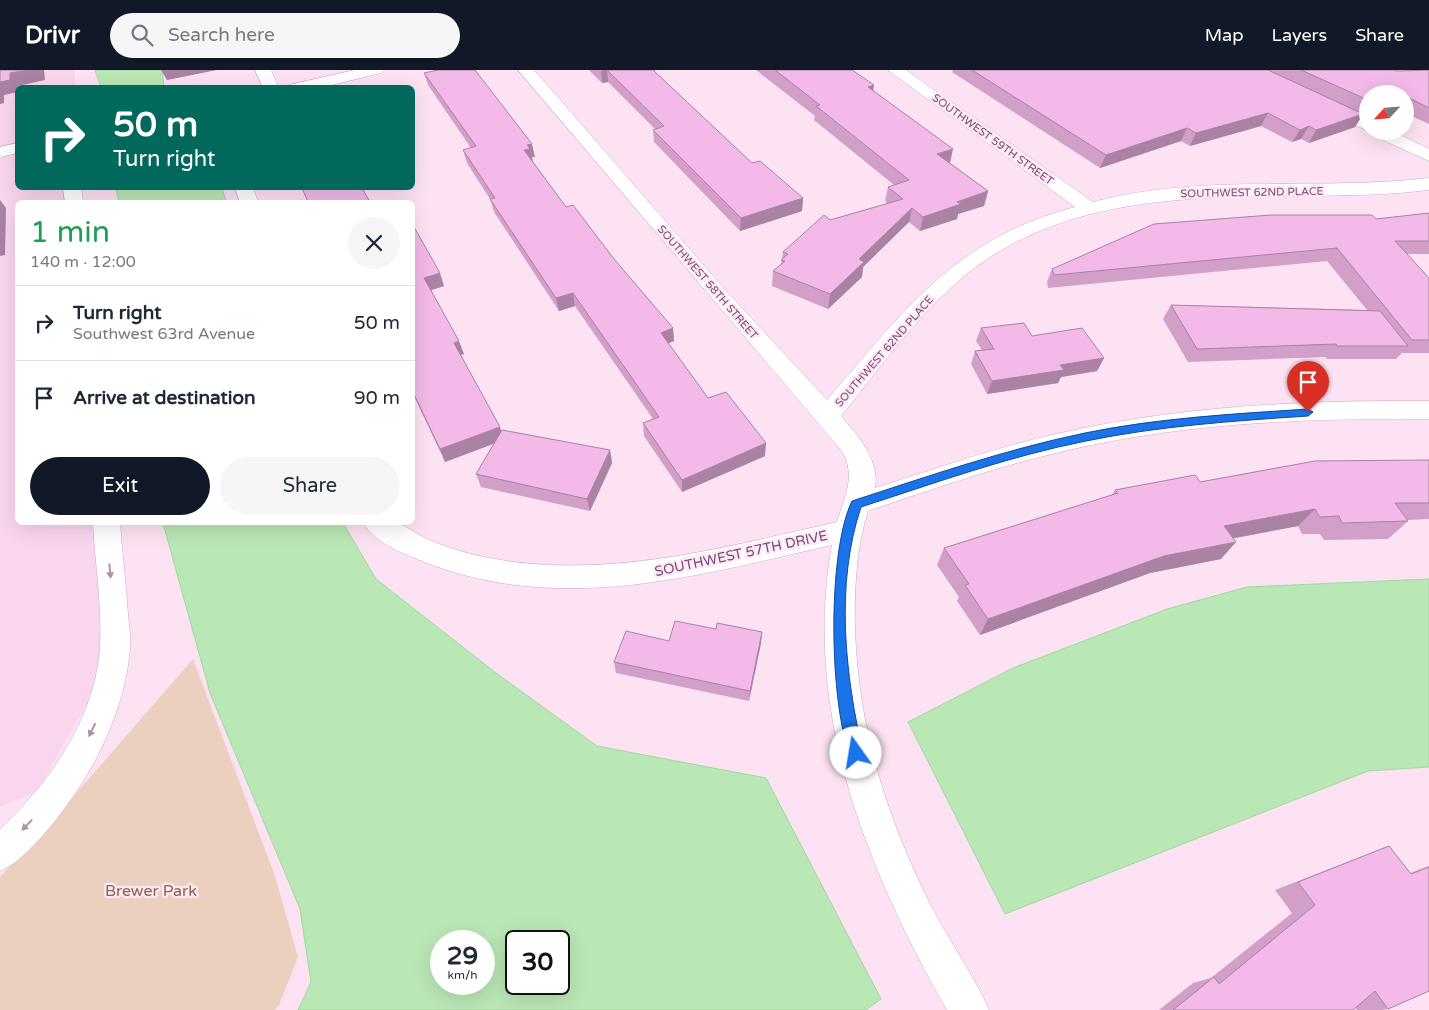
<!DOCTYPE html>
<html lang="en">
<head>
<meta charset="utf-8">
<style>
  body { margin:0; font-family:"Varela Round",sans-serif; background:#f6f6f7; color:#1f2937; height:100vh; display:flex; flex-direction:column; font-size:19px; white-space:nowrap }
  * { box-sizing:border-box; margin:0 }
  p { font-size:16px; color:#747a83 }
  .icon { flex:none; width:28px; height:28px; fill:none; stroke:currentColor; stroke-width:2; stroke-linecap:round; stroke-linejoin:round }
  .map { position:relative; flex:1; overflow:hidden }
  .sheet { position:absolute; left:15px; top:130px; width:400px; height:325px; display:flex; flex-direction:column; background:#fff; border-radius:8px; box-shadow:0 5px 20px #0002 }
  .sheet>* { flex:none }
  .banner { position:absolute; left:15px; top:15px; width:400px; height:105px; border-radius:8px; box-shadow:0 5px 20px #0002; background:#00695c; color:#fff; overflow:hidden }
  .needle { width:32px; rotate:244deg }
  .fabs { position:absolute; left:1359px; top:15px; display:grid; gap:10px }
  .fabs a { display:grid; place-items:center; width:55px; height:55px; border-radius:50%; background:#fff; box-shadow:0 5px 20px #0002; font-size:25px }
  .speed { position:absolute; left:430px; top:860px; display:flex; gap:10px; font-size:25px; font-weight:700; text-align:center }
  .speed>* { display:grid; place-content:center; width:65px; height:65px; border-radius:50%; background:#fff; box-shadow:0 5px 20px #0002; line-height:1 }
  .speed small { font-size:12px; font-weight:400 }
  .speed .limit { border:2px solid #111; border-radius:8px; background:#fff; color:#111 }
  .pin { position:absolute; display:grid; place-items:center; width:42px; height:42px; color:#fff; margin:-51px -21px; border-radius:50% 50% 50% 0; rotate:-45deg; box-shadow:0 0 5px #0007 }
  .pin .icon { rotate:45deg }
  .me { position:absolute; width:55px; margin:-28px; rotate:347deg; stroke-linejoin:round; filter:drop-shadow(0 0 4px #0008) }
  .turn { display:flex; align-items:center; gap:18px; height:105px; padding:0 15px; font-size:22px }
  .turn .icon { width:65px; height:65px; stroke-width:2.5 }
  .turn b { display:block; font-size:35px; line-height:42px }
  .round { display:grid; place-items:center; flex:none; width:52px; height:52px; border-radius:26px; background:#f6f6f7 }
  .head { display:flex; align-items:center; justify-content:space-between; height:85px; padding:0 15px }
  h1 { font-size:30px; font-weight:600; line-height:38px; color:#1e9e55 }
  .primary-button { display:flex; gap:10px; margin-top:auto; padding:10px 15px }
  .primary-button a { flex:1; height:58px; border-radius:30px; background:#111827; color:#fff; font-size:20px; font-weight:600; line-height:58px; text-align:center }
  .primary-button a+a { background:#f6f6f7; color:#1f2937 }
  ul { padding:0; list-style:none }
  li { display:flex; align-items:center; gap:15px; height:75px; padding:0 15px; border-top:1px solid #e0e1e3 }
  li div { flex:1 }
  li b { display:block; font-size:19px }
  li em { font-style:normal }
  header { display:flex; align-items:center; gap:30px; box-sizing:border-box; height:70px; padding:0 25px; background:#111827; color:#fff }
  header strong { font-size:24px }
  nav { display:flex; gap:28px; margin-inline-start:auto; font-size:18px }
  .search { width:350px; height:45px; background:#f6f6f7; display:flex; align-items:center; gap:12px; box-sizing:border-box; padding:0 18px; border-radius:28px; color:#747a83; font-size:19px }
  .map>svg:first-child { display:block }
  .residential { fill:#fad6ee }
  .green { fill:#ebd0c0 }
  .water { fill:#bae7b6; stroke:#a0d99c; fill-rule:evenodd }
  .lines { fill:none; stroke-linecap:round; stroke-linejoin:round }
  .minor-casing { stroke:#cfa9c7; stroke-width:1 }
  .minor { fill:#fff; fill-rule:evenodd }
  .wall { fill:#d19fc8 }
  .shaded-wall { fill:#aa82a3 }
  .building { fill:#f3b9e9; stroke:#aa82a3 }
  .oneway { fill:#ad91a9 }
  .route { fill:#1a73e8; stroke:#114b97 }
  .labels { text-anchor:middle; stroke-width:4.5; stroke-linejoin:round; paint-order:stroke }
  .far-street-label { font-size:11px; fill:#764870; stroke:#ffe9f7 }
  .street-label { font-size:14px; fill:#764870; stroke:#ffe9f7 }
  .near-park-label { font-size:16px; fill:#886544; stroke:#ffe9f7 }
</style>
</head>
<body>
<header>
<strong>Drivr</strong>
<div class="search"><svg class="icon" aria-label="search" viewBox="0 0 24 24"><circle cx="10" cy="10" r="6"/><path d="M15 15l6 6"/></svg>Search here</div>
<nav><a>Map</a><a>Layers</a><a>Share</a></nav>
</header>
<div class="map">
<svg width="1429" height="940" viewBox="0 0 1429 940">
  <rect width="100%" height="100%" fill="#fde2f3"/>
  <path class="residential" d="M0,0H74L76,17L18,18V118H69L71,132H18V452L108,453L100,611L37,721L0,737Z"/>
  <path class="green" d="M193,589L275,806L298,887L279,935L275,940H0V807L73,727Z"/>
  <g class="water">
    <path d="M95,0H162L164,17H101Z"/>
    <path d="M116,118H222L226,132H119Z"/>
    <path d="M163,453H343L376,509L496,603L597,676L766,708L881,929L866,940H298L311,912L300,839L210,623ZM441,871H484V914H441ZM516,871H559V914H516Z"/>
    <path d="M1429,509V697L1368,701L1005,844L908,652L1013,598L1167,539L1247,517Z"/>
  </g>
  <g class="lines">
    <g class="minor-casing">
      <g id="minor">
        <path d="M255,0H271L279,18H263Z"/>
        <path d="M355,0H384L381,3L319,18H287L289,15Z"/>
        <path d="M518,0H534L727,222L827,330C904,241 954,169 1075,137L888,0H906L1093,132C1202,103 1318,121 1429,108V120L1400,123C1254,133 1086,105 963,207C916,247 880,298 841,346C858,366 880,390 875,418C935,399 995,378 1056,364C1179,336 1304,330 1429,331V349C1304,348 1178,353 1056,383C992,398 930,420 868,441C856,479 854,521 855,561C859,661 886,745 930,834C948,870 973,903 989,940H947C867,799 802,641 832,475C695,506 559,546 422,491C402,483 373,472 363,452C373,452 387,450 397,453C407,456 417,465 427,469C452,480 480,487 507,491C618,507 730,476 837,452C844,427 857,407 842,381Z"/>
        <path d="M1325,30L1368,49V61L1319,38L1317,35Z"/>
        <path d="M1370,61H1392L1429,79V91L1372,65Z"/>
        <path d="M18,73V83L0,87V77Z"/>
        <path d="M63,118H81L83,132H65Z"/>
        <path d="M235,118H253L258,132H240Z"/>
        <path d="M93,452H120C122,483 126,513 128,544C129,555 131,566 130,578C125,646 88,714 43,765C30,779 18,793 0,801V759C50,713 97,645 100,575C102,534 95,493 93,452Z"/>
      </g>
    </g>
    <use href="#minor" class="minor"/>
  </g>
  <g class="wall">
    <path d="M589,0H657L654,1L752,93L803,128L802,141L740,161L654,72L653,60L655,59L608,12L602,13Z"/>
    <path d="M756,0H852L950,93L988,121L984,136L958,144L957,149L920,161L909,152L863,197L862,207L828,239L772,216L773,201L781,195L783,182L830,150L888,134L885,131L888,117L894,115L814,50L815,46Z"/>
    <path d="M953,0H1395L1397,1L1429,0V54L1405,43V24H1368V47L1363,44L1355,57L1309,73L1301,69L1292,72L1261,56L1190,76L1181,71L1100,98L952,2Z"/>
    <path d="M424,3L535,87H532L533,92L566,137L614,189L673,258L674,271L668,273L708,328L765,386L682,422L644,366L643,353L653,349L575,236L559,241L494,142L490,129L467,93L463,80L471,78L428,15Z"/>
    <path d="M1429,143V184H1407L1429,208V283H1402L1396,289H1327L1325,287L1188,292L1163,249L1171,235L1367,240L1327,191L1048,218L1047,212L1052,199L1376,149Z"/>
    <path d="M412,158L444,216L431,220L464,284L461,285L501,362L610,380L612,393L590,441L481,417L476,404L494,373L445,392L412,322Z"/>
    <path d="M981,258L1032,266L1104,288L1097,301L1061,307L1058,313L987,324L971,294L975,281L982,280L976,271Z"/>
    <path d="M1429,390V449L1407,450L1408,451L1388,469L1324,470L1320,464H1302L1298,456L1233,468L1221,489L1150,503L980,565L957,531L959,527L937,495L944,478L1112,425L1115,420L1200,412Z"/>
    <path d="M716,559L762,562L761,573L749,631L616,603L614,592L669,571Z"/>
    <path d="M1389,776L1410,803L1429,796V921L1388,939L1382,940H1357L1356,938L1353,940H1159L1193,913L1211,908L1292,843L1275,820Z"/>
  </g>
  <g class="shaded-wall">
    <path d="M28,0H44L45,10L18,16V22L4,25V33L0,34V12L10,3Z"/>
    <path d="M161,0H217L167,10Z"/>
    <path d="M604,0H607L608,12L602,13L601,1Z"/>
    <path d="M874,15L872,29L868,17Z"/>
    <path d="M1268,43L1261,56L1190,76L1196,63Z"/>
    <path d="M1363,44L1355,57L1309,73L1316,60Z"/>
    <path d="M1309,56L1301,69L1292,72L1300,60Z"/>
    <path d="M1187,58L1181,71L1100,98L1106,85Z"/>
    <path d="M532,74L535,87H532L533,92L524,80L527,75Z"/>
    <path d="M953,79L950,93L937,84Z"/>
    <path d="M988,121L984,136L958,144L957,149L920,161L923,147L957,132Z"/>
    <path d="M803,128L802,141L740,161L741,148Z"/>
    <path d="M0,130L6,138L5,185L0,186Z"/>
    <path d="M912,138L909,152L863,197L862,207L828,239L830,224L859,189Z"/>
    <path d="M440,203L444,216L429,221L424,208Z"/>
    <path d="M573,223L575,236L559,241L556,228Z"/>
    <path d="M673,258L674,271L662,276L661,263Z"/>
    <path d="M459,271L464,284L458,286L454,273Z"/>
    <path d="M1104,288L1097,301L1061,307L1058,313L987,324L992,311L1060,295Z"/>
    <path d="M500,357L504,370L445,392L440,379Z"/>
    <path d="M766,373L765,386L682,422V410Z"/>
    <path d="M610,380L612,393L590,441L587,429Z"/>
    <path d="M1315,439L1298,456L1209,473L1224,456Z"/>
    <path d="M1236,472L1221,489L1150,503L980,565L988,549L1164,486Z"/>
    <path d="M762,562L761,573L749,631L750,621Z"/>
  </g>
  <g class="building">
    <path d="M0,0H28L10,3V10L0,12Z"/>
    <path d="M438,0H475L532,74L527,75L530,79L524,80L566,137L573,135L614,189L673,258L661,263L708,328L726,322L766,373L682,410L643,353L659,347L573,223L556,228L490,129L495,128L463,80L476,76L424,3Z"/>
    <path d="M607,0H653L752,93L760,91L803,128L741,148L653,60L664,56Z"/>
    <path d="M775,0H852L874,15L868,17L953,79L937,84L988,121L957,132L961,134L923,147L912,138L859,189L864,192L830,224L773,201L785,191L781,190L788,184L783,182L824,145L830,150L903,129L888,117L909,110L816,36L820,35Z"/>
    <path d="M972,0H1268L1363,44L1316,60L1309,56L1300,60L1268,43L1196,63L1187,58L1106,85Z"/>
    <path d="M1301,0H1395L1397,1L1429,0V38L1409,28L1405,29V24H1368V30Z"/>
    <path d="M302,118H362L370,132H308Z"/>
    <path d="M1429,143V171H1395L1429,208V270H1412L1337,178L1054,205L1052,199L1154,154L1271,145H1372L1376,149Z"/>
    <path d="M414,157L440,203L424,208L459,271L454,273L500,357L440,379L412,320V158Z"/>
    <path d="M1171,235L1380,241L1408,276H1337L1336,274L1197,279Z"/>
    <path d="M1024,253L1032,266L1082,258L1104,288L1060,295L1064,300L992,311L975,281L994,279L981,258Z"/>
    <path d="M502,360L610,380L587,429L476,404Z"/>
    <path d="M1429,390V433H1395L1408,451L1342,453L1339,446L1320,447L1315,439L1224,456L1236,472L1164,486L988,549L965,515L969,514L944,478L1118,423L1115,420L1195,405L1200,412L1315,391Z"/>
    <path d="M675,551L716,559L717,553L762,562L750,621L614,592L626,561L669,571Z"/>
    <path d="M1389,776L1411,804L1429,797V921L1388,939L1375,921L1353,940H1173L1214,907L1219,914L1315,835L1298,812Z"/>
  </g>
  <defs><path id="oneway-solid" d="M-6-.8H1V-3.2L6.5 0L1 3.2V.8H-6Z" transform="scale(1.25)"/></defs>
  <g class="oneway">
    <use href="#oneway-solid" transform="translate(110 501) rotate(85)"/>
    <use href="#oneway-solid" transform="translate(92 660) rotate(116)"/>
    <use href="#oneway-solid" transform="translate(27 755) rotate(134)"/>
  </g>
  <path class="route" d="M1308,339L1313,342L1308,346C1233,351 1159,356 1086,371C1010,386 935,413 861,437C835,515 845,604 863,683L861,688L856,690L851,688C829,635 827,482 852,431C929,406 1007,379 1085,363C1158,348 1233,344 1308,339Z"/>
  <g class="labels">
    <g class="far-street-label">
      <text transform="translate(993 69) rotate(36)" y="4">SOUTHWEST 59TH STREET</text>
      <text transform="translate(1252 122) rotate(-1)" y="4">SOUTHWEST 62ND PLACE</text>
      <text transform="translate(708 212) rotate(49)" y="4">SOUTHWEST 58TH STREET</text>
      <text transform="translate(884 281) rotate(-49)" y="4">SOUTHWEST 62ND PLACE</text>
    </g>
    <g class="street-label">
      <text transform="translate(741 483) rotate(-12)" y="5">SOUTHWEST 57TH DRIVE</text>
    </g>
    <g class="near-park-label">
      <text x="151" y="826">Brewer Park</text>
    </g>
  </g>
</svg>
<div class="fabs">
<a><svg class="needle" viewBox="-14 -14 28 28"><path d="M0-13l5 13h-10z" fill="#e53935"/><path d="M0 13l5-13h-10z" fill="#747a83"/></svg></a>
</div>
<div class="speed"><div>29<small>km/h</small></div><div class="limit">30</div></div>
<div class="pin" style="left:1308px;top:342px;background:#d93025"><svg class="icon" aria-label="arrive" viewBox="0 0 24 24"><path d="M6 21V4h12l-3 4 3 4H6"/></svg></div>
<svg class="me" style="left:856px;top:683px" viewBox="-20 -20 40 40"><circle r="19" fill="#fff"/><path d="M0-13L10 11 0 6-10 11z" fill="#1a73e8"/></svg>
<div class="banner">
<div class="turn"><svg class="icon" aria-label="right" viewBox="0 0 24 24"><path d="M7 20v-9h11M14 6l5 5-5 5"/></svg><div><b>50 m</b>Turn right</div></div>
</div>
<section class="sheet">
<div class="head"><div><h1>1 min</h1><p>140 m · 12:00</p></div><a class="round"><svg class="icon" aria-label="close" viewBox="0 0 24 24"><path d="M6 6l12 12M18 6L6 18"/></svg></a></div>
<ul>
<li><svg class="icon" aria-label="right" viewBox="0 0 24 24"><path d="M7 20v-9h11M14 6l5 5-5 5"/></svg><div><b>Turn right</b><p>Southwest 63rd Avenue</p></div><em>50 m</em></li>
<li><svg class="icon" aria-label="arrive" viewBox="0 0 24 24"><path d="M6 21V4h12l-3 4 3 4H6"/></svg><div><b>Arrive at destination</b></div><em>90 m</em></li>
</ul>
<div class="primary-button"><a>Exit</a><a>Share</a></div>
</section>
</div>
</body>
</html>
